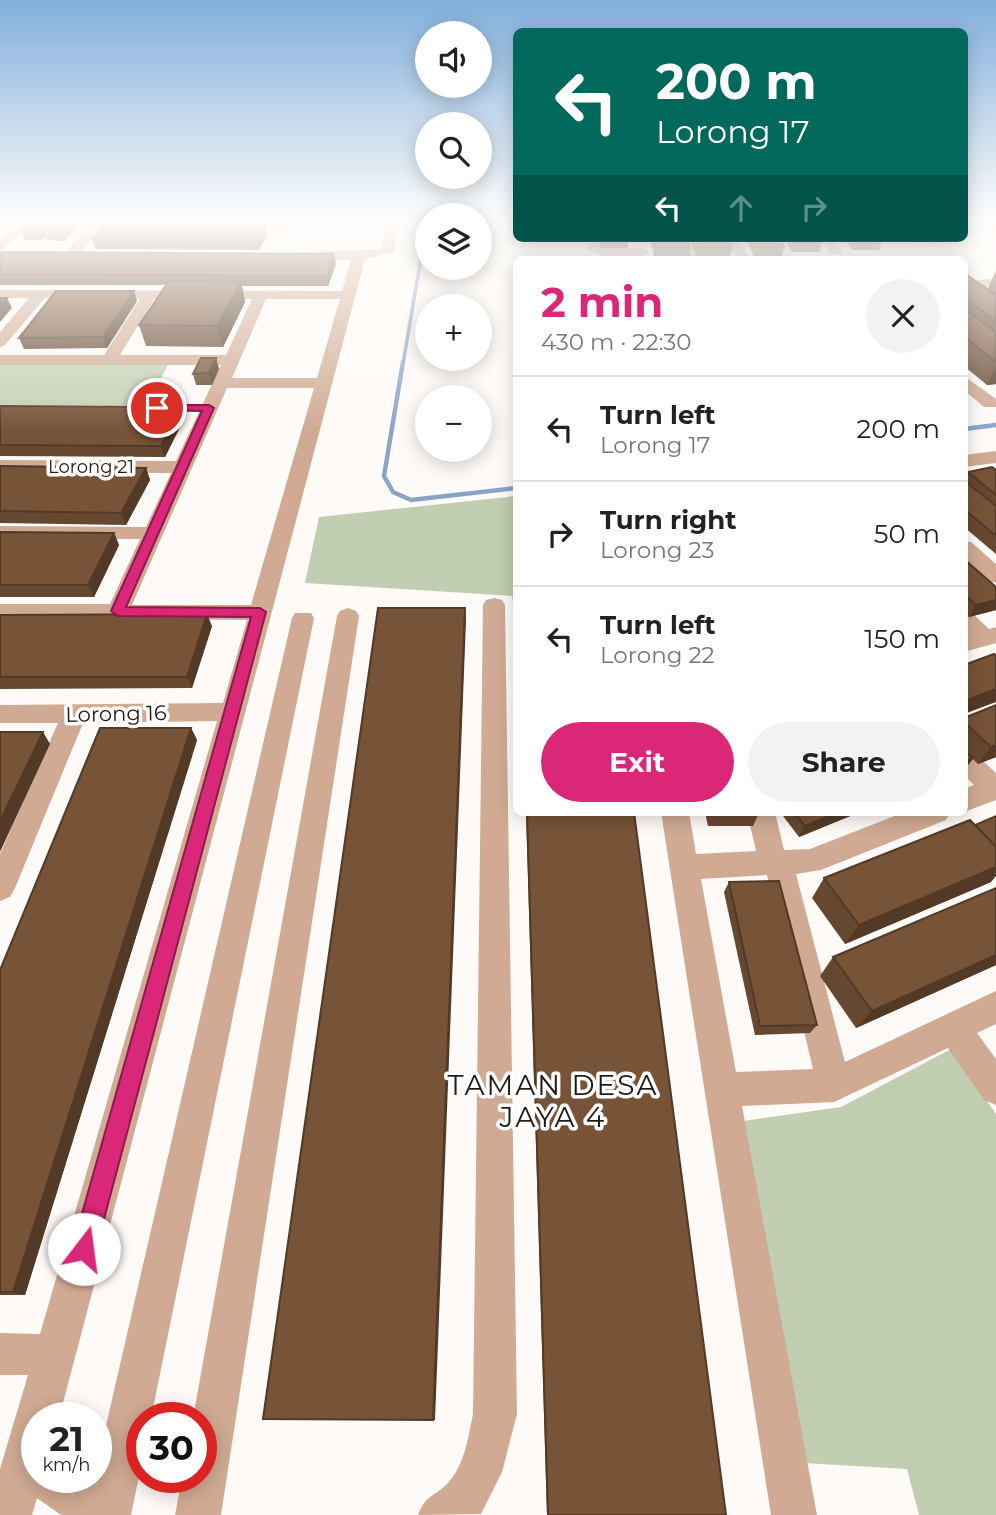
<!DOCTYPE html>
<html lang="en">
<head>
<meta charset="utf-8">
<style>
  body { margin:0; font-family:Montserrat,sans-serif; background:#f2f2f2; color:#222; height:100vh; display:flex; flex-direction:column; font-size:26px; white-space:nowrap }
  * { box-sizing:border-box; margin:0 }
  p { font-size:23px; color:#767676 }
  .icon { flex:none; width:38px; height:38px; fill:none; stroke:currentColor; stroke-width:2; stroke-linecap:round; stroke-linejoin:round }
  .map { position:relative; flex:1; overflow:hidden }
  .panel { position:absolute; left:513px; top:256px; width:455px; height:560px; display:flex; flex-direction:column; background:#fff; border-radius:10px; box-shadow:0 4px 18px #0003 }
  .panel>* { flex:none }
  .guide { position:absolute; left:513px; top:28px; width:455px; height:214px; border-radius:10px; box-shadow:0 4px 18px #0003; background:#00695c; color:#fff; overflow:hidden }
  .controls { position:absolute; left:415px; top:21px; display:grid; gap:14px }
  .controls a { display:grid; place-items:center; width:77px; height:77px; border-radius:50%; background:#fff; box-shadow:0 4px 18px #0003; font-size:35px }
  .speed { position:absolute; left:21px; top:1402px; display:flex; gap:14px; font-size:35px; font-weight:700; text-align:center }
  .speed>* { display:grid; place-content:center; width:91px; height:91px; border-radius:50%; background:#fff; box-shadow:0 4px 18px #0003; line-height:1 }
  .speed small { font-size:18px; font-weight:400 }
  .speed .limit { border:10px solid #d22; background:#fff; color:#111 }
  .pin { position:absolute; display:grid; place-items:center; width:60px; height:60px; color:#fff; margin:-30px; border:4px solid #fff; border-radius:50%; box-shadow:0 2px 7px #0007 }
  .me { position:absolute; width:77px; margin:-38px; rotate:15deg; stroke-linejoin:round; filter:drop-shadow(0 0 5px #0008) }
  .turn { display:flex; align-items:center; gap:24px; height:147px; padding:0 28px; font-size:32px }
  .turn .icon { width:91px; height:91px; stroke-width:2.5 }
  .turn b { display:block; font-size:49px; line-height:60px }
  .lanes { display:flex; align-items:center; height:66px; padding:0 28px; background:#0003; justify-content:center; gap:35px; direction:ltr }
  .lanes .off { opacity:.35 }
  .round { display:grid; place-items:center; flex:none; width:74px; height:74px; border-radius:37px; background:#f2f2f2 }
  .headline { display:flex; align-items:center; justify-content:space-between; height:119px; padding:0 28px }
  h1 { font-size:42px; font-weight:700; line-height:52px; color:#db2777 }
  .action { display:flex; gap:14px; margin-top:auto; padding:14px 28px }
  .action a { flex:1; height:80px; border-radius:42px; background:#db2777; color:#fff; font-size:28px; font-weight:700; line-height:80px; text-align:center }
  .action a+a { background:#f2f2f2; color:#222 }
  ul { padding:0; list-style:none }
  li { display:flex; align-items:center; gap:21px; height:105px; padding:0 28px; border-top:2px solid #e0e0e0 }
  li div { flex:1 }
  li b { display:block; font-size:26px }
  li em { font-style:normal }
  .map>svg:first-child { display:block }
  .green { fill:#c2ceb1 }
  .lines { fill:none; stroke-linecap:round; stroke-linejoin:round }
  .stream-far1 { stroke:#88a5c9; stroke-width:3.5 }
  .stream { stroke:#88a5c9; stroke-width:4.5 }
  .minor { fill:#d0aa93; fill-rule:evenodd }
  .wall { fill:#664730 }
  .shaded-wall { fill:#533a27 }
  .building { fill:#775338; stroke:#533a27; stroke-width:2 }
  .route { fill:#db2777; stroke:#8e194d; stroke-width:2 }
  .labels { text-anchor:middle; stroke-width:7; stroke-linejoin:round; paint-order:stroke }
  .far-street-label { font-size:18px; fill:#221b16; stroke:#fff }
  .street-label { font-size:21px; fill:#221b16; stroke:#fff }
  .near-neighbourhood-label { font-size:28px; letter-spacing:2px; fill:#221b16; stroke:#fff }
</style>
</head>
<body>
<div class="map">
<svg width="996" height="1515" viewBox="0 0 996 1515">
  <rect width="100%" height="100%" fill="#fefaf7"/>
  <g class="green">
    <path d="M0,363H169L147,405H0Z"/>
    <path d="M516,496V624L512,596L305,583L319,517Z"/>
    <path d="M951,1049L996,1114V1515H919L907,1469L803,1463L743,1121L841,1107Z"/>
  </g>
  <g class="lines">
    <path class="stream-far1" d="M403,364L427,222"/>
    <g class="stream">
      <path d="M403,362L384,476L393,492L411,500L516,488"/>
      <path d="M964,429L996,425"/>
    </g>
    <g class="minor">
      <path d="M20,220H33L0,252V241Z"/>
      <path d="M94,220H106L104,223H138L144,227L138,231H98L76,258H66V252Z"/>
      <path d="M387,220H399L394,252L365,259L59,1418H37V1477H85L93,1482L292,618L295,613H311L314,618L151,1418H142V1462L131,1515H61L37,1498L32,1515H0V1469L28,1375H0V1333L40,1334L217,721L83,723L15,888L10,897L0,901V854L58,723H0V705L223,703L247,620L0,618V604H110L140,539L0,538V526L146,527L171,473L0,472V460L176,461L221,365H0V355H104L140,299L45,298L5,345L0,347V332L29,298H0V290L342,291L351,260H299L292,256L299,252L381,249ZM154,299H252L226,355H120ZM266,299H340L317,378H232ZM227,388H314L251,605H132Z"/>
      <rect x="480" y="220" width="36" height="5"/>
      <path d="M978,220L996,222V231Z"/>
      <path d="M232,223H289L295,227L289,231L228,230L226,227Z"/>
      <path d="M586,238H598L599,245L604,248H643L650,252C637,262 601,258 588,250Z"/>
      <path d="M680,238H692L700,259H686Z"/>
      <path d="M727,238H739L750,259H736Z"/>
      <path d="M821,238H833L842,251L840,254H830Z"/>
      <path d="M922,238H934L936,241L930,245Z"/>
      <path d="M996,278V286L964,290V282Z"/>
      <path d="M964,376L996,399V407H984L964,390Z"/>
      <path d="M996,451V463L964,467V455Z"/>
      <path d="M964,541L971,542L996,564V583L988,581L964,559Z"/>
      <path d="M494,598L502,600L505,605L517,1414L502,1472L481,1514L418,1515C427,1493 433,1498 448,1483C465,1464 468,1438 473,1414L483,605L486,600Z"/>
      <path d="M348,608L356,611L359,616L221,1515H175L182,1477H201V1418H193L337,616L340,611Z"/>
      <path d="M964,610L972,613L989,629L996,627V643L964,652V636L968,635L964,631Z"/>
      <path d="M964,749L973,752L996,773V800L964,812V789L974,785L964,775Z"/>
      <path d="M661,812H689L696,854L756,851L747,812H775L784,850L810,849L905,812H950L946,820L821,870L796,874L845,1062L996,991V1024L977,1033L996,1059V1105L984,1100L948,1048L834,1102L742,1106L817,1515H771ZM767,875L813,1069L736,1072L701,879Z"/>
    </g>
  </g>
  <g class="wall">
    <path d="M32,220H83H80L81,222L74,230H70L71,233L64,241L47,240L46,237L42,240H25L21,230L32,223Z"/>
    <path d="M116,220H218L216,223L117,222Z"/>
    <path d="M265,224L267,234L259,250L96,249L92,239Z"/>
    <path d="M598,238H629L628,248H600Z"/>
    <path d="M649,238H686L690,248L689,256L690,259H653L654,253Z"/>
    <path d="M689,238H727L732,248L730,258H697Z"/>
    <path d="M746,238H780L784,247L782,257H754Z"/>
    <path d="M784,238H819L822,242L819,252H792Z"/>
    <path d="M844,238H881L882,240L879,250H852Z"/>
    <path d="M883,238H914L913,242H886Z"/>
    <path d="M0,254L336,264L328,286H242L245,302L223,347L146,346L139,325L166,285H0Z"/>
    <path d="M996,270V384L987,385L964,366V273L988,289Z"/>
    <path d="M137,301L107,348L24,349L19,338Z"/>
    <path d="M216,358L219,369L212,385H196L193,374Z"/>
    <path d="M0,406L180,407L184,419L165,457L0,456Z"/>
    <path d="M0,466L146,468L150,480L126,525L0,523Z"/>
    <path d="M996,470V554L964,527V479L968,472Z"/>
    <path d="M0,532L114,533L119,545L94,597H0Z"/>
    <path d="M964,559L996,587V610L969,617L964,613Z"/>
    <path d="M0,615L212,626L192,688L0,689Z"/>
    <path d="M996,705V757L978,764L973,759L964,770V718Z"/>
    <path d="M191,728L197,740L25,1295H0V970Z"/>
    <path d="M526,812H634L726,1515H547Z"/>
    <path d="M705,812H757L758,815L753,826H708Z"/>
    <path d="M780,812H860L799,837Z"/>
    <path d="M824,878L991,882L845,944L812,898Z"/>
    <path d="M729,882L817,1025L810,1033L755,1035L724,892Z"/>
    <path d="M996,888V965L856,1028L820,976L833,957Z"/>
  </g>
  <g class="shaded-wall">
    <path d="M70,220H80L81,222L74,230Z"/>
    <path d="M46,223L49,231H43L46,237L42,240L39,230Z"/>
    <path d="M68,223L71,233L64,241L61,231Z"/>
    <path d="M265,224L267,234L259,250L257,240Z"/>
    <path d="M334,254L336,264L328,286L327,276Z"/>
    <path d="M241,282L245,302L223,347L217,326Z"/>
    <path d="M134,291L137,301L107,348L103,337Z"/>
    <path d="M7,298L12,308L0,322V306Z"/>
    <path d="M216,358L219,369L212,385L209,373Z"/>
    <path d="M996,366V384L987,385Z"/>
    <path d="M180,407L184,419L165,457L161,446Z"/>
    <path d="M146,468L150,480L126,525L121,513Z"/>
    <path d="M114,533L119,545L94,597L88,585Z"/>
    <path d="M996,600V610L969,617L976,605Z"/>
    <path d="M465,608L466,620L435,1420H433Z"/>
    <path d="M207,614L212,626L192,688L187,677Z"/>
    <path d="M996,689V702L964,714V701Z"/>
    <path d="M191,728L197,740L25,1295L13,1292Z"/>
    <path d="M43,732L50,744L0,852V821Z"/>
    <path d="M996,745V757L978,764L991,747Z"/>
    <path d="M973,758L964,770V762Z"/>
    <path d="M839,812H860L799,837L805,826Z"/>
    <path d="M996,867V876L991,882L845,944L859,925Z"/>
    <path d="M996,955V965L856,1028L872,1011Z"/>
  </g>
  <g class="building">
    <path d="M29,222L46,223L39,230H21Z"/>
    <path d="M51,223H68L61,231H43Z"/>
    <path d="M106,223L265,224L257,240L92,239Z"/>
    <path d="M654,238H686L690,248H657Z"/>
    <path d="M695,238H727L732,248H699Z"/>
    <path d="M753,238H780L784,247H757Z"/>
    <path d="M792,238H819L822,242H794Z"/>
    <path d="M854,238H881L882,240H855Z"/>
    <path d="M2,252L334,254L327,276L0,274V254Z"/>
    <path d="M654,252H687L690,259H656Z"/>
    <path d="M964,273L996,295V321L964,297Z"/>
    <path d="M169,281L241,282L217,326L139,325Z"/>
    <path d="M56,291H134L103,337L19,338Z"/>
    <path d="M0,298H7L0,306Z"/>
    <path d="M964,309L996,332V362L964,336Z"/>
    <path d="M201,358H216L209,373L193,374Z"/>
    <path d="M0,406L180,407L161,446L0,445Z"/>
    <path d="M0,466L146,468L121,513L0,511Z"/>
    <path d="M992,467L996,470V495L968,472Z"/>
    <path d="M964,480L996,506V536L964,509Z"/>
    <path d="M0,532L114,533L88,585H0Z"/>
    <path d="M964,559L996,587V600L976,605L964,594Z"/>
    <path d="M378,608H465L433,1420L263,1419Z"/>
    <path d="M207,614L187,677H0V615Z"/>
    <path d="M994,654L996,656V689L964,701V665Z"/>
    <path d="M996,705V745L991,747L964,722V718Z"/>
    <path d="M100,728H191L13,1292H0V970Z"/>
    <path d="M0,732H43L0,821Z"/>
    <path d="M964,750L973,758L964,762Z"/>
    <path d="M527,812H634L726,1515H548Z"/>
    <path d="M711,812H757L758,815H711Z"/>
    <path d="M794,812H839L805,826Z"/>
    <path d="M996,816V847L975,825Z"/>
    <path d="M970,820L996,847V867L859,925L824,878Z"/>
    <path d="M779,881L817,1025L760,1026L729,882Z"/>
    <path d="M996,888V955L872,1011L833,957Z"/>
  </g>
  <linearGradient id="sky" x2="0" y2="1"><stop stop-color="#81aedc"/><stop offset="0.51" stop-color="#fffdfb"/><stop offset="1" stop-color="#fffdfb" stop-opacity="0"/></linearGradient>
  <rect width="996" height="432" fill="url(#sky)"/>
  <path class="route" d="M157,405H209L214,408L126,607L260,608L266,612L96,1249L92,1258L84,1261L76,1258L72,1249L251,617L118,616L111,611L202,411L153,410L152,408Z"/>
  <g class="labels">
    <g class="far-street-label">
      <text x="91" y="473">Lorong 21</text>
    </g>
    <g class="street-label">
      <text transform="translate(116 714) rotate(-1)" y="7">Lorong 16</text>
    </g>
    <g class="near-neighbourhood-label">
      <text x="553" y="1095">TAMAN DESA<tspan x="553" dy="32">JAYA 4</tspan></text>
    </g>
  </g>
</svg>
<div class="controls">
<a><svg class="icon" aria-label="sound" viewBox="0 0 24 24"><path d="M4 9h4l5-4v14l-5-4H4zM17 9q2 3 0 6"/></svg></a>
<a><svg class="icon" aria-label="search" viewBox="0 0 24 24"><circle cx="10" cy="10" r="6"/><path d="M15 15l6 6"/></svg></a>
<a><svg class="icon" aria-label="layers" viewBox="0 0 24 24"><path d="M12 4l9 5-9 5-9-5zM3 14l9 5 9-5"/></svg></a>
<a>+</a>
<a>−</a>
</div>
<div class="speed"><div>21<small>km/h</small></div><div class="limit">30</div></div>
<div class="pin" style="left:157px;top:408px;background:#d93025"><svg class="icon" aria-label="arrive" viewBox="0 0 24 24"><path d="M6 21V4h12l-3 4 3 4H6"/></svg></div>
<svg class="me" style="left:84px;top:1249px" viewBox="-20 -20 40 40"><circle r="19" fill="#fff"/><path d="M0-13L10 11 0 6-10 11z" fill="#db2777"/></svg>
<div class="guide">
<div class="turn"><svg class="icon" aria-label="left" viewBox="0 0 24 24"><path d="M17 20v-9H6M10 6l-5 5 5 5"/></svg><div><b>200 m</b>Lorong 17</div></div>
<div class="lanes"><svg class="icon" aria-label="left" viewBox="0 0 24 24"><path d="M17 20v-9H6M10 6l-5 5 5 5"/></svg><svg class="icon off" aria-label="ahead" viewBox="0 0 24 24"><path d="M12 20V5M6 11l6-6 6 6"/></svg><svg class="icon off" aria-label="right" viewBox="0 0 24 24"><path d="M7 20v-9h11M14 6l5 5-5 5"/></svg></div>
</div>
<section class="panel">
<div class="headline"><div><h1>2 min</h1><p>430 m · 22:30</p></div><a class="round"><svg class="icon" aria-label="close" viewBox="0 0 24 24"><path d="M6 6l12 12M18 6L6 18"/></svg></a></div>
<ul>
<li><svg class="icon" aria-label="left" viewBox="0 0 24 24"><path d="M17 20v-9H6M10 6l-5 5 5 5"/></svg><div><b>Turn left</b><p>Lorong 17</p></div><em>200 m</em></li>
<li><svg class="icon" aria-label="right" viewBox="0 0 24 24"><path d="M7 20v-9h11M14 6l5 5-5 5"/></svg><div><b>Turn right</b><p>Lorong 23</p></div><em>50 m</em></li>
<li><svg class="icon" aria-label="left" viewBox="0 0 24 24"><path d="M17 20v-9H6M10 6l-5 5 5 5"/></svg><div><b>Turn left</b><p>Lorong 22</p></div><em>150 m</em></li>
</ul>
<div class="action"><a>Exit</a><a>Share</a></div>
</section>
</div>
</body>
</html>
